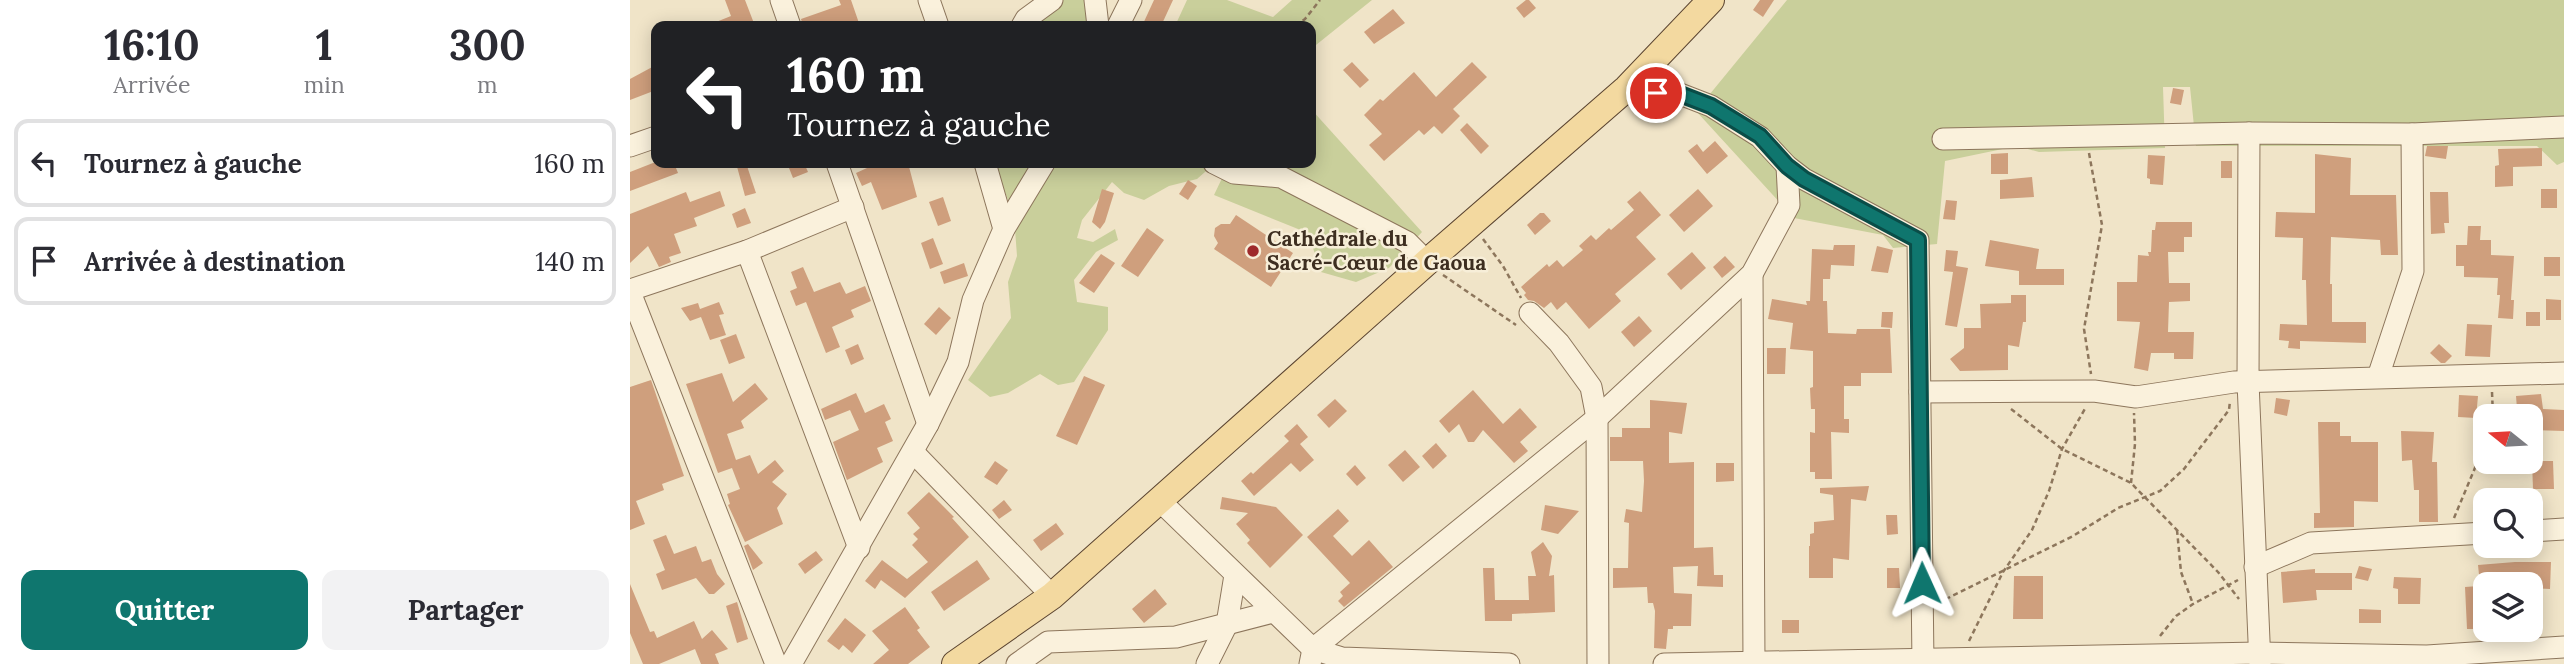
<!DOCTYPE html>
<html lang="fr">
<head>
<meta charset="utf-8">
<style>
  body { margin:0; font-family:Lora,serif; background:#f2f2f3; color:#2b2b33; height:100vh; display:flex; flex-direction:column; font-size:26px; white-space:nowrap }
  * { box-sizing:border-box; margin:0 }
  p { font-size:23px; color:#7c7c81 }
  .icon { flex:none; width:38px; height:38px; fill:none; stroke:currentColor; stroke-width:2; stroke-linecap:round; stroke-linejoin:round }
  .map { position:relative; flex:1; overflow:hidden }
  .sheet { display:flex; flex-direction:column; background:#fff; width:630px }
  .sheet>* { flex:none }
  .hud { position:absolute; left:21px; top:21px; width:665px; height:147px; border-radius:14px; box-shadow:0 4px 18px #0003; background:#202124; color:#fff; overflow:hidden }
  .needle { width:46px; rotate:288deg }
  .controls { position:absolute; left:1843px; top:404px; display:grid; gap:14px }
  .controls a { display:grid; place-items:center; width:70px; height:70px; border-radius:14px; background:#fff; box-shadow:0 4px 18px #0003; font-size:35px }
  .pin { position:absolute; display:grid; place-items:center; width:60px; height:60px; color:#fff; margin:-30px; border:4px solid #fff; border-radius:50%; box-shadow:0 2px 7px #0007 }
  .me { position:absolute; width:77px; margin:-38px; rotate:359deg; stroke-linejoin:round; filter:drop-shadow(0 0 5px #0008) }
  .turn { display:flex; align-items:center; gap:24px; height:147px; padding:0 21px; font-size:32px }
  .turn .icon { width:91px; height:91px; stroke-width:2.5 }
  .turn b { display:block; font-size:49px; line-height:60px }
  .eta { display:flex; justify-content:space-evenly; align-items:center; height:119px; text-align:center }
  .eta b { font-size:42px; font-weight:700; line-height:49px }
  .primary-button { display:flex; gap:14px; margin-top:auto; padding:14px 21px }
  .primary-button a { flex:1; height:80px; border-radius:14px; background:#0f766e; color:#fff; font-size:28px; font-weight:700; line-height:80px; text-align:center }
  .primary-button a+a { background:#f2f2f3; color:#2b2b33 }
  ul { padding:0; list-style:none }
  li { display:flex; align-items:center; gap:21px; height:88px; margin:0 14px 10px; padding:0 7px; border:4px solid #e1e1e2; border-radius:14px }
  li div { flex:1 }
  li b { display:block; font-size:26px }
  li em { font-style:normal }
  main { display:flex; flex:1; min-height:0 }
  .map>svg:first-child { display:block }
  .green { fill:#c9cf9b }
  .building { fill:#cf9f7d }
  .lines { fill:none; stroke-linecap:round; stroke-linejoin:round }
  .minor-casing { stroke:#8d765c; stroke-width:23 }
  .major-casing { stroke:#5b4430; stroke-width:28 }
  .path { stroke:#8d765c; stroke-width:2.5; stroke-dasharray:5 3.5; stroke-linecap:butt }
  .minor { stroke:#faf1dc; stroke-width:21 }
  .major { stroke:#f3d9a0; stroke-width:26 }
  .route-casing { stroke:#0a4d48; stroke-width:18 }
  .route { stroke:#0f766e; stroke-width:12 }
  .poi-dot { fill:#9e2a2b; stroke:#f7eed8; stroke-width:2.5 }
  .labels { text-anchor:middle; stroke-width:5; stroke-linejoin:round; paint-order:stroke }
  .poi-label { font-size:21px; font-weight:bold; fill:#3d2e20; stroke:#f7eed8; text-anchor:start }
</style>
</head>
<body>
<main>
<section class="sheet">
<div class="eta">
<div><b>16:10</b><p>Arrivée</p></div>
<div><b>1</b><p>min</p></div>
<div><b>300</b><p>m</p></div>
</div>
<ul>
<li><svg class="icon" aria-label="left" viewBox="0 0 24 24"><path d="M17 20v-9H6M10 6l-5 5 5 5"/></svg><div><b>Tournez à gauche</b></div><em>160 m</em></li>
<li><svg class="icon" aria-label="arrive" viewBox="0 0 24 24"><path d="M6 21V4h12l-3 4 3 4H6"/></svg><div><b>Arrivée à destination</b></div><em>140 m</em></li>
</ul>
<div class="primary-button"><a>Quitter</a><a>Partager</a></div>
</section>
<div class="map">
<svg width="1934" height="664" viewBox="0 0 1934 664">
  <rect width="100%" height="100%" fill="#f0e4c8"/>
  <g class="green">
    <path d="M422,0H465L468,26H392Z"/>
    <path d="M557,0H597L643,17L662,0H742L681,49V26H545Z"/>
    <path d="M1157,0H1934V162L1927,165L1907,146H1566L1560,87H1533L1535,148L1409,152L1387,146L1315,161L1307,244L1263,248L1253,235L1164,218L1066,111Z"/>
    <path d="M681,109L792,232L759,268L726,282L691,272L678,233L584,195L595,172L583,165L567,179L539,186L514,200L494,193L482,182L452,220L447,238L463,242L485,229L488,240L466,252L444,280L447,302L478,307V330L444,382L428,385L410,374L378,393L360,397L338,380L381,318L378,282L387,256L384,216L364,163H681Z"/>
  </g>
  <g class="building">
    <path d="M95,0H115L125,26H76L101,16Z"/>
    <path d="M209,0H221L230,26H173L171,19L211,5Z"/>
    <path d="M524,0H543L531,26H512Z"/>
    <path d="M896,0H899L906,8L894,18L886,8Z"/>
    <path d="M1130,0H1144L1133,17L1123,10Z"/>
    <path d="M763,9L775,23L744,44L734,32Z"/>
    <path d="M722,62L739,80L730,88L713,70Z"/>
    <path d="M842,62L857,77L823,109L830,116L812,134L804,126L794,135L789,130L754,161L739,145L752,134L734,115L750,99L753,101L784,72L806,97Z"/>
    <path d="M26,65V90L0,100V79Z"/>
    <path d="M1543,88L1554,90L1551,105L1540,103Z"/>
    <path d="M837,123L859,146L851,154L830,130Z"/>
    <path d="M1085,141L1098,156L1077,174L1058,151L1067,144L1073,152Z"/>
    <path d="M1797,146H1818L1816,159L1795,156Z"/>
    <path d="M1912,148V166L1883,167V186L1865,187V166L1869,165L1868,149Z"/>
    <path d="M1378,153V174H1361V154Z"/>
    <path d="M1685,154L1721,158L1720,195H1766L1768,255H1751L1750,240L1701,237L1700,284H1702V322H1736V343L1670,341V349L1658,348L1659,341L1649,340L1650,324L1677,325L1676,280H1672L1673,238L1645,237L1646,212L1685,213Z"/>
    <path d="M1518,155L1535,156L1533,185L1520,184V179L1517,178Z"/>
    <rect x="1591" y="161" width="11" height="17"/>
    <path d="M23,163H44L48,173L0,191V172Z"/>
    <path d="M106,163H116L126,193L115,196Z"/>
    <path d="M171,163H174L178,172L163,178L159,168Z"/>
    <path d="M234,163H278L287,197L252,210L241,182L232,186L226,173L237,168Z"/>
    <path d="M1402,177L1404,197L1370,199V180Z"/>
    <path d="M558,180L567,186L558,200L549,194Z"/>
    <path d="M472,189L484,193L475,222L470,229L462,222Z"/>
    <path d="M1068,189L1083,206L1054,232L1039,215Z"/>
    <rect x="1911" y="189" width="16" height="19"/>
    <path d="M90,191L95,206L64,218L67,226L44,234L51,253L39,257L41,262L29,267L18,246L0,263V214L56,192L60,202Z"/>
    <path d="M1010,191L1031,215L1006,237L1026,259L985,294L991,301L959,329L936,302L927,310L921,302L914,308L904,301L898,300L894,295L896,293L891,287L917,264L919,267L927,260L933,267L953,250L949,246L961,235L966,240L979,228L981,230L1004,210L997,202Z"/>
    <path d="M1800,192H1818L1819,223H1814L1815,233L1801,234Z"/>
    <path d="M313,197L321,221L308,226L299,202Z"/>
    <path d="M1316,200L1327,201L1325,220L1313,219Z"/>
    <path d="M115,208L121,223L107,228L102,214Z"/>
    <path d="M910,213H914L921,221L905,235L897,225Z"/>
    <path d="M606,215L663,253L641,287L584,249L588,243L584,236L585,228L591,224H600Z"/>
    <path d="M1526,222H1562V237H1554V252H1538L1539,283H1560V301L1539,302L1538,332H1564L1563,359H1544V353H1521L1518,371L1504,368L1510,322L1487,321V282H1507L1508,255L1519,256L1518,252H1521L1522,230H1525Z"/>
    <path d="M1838,226H1851L1850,240H1861V255L1884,256L1881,300H1884L1883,319L1868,318L1870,295H1867L1868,278L1834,277V266H1826V245H1837Z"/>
    <path d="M517,228L534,240L508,277L491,266Z"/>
    <path d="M303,238L313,264L300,269L291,243Z"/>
    <path d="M1360,240L1409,249L1406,269H1434V285H1389V271L1355,266Z"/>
    <path d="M1204,245H1225L1224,266L1201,265L1200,279H1193V301H1197L1198,333L1226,334L1227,329H1260L1262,373H1231V386H1214V419H1219V433L1201,432L1202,479H1185V472H1180V432L1185,433V409H1181L1180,388L1183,387V351L1160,349L1163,323L1138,319L1142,299L1177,305L1176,301H1180L1182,249L1203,250Z"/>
    <path d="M1247,246L1263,250L1258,273L1241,271Z"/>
    <path d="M1316,250L1328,251L1326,266L1338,268L1327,327L1315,325L1323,272L1314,271Z"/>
    <path d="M1062,252L1076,268L1051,290L1037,274Z"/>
    <path d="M471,254L485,263L464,293L449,283Z"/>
    <path d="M1095,256L1105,267L1092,278L1083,267Z"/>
    <rect x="1914" y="257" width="16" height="19"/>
    <path d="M334,263L338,276L314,284L310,272Z"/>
    <path d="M173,267L184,292L210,282L216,294L235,286L241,301L221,310L224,317L202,327L210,347L196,353L176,302L166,306L160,291L167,288L161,272Z"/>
    <path d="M1381,295H1396V322H1393L1389,347L1378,345V370L1330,371L1320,359L1334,348V328H1351L1350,304L1381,303Z"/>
    <path d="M1916,299L1931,300V320H1916Z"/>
    <path d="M89,302L94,314L89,315L96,335L80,340L71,317L60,321L51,308L68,303L70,309Z"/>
    <path d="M309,307L321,318L306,335L294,324Z"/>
    <path d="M1252,312H1263L1262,328L1251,327Z"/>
    <rect x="1896" y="312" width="14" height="14"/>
    <path d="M1009,316L1022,331L1004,347L991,332Z"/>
    <path d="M1837,324L1862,325L1860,357L1835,356Z"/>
    <path d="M106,334L115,358L99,364L90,340Z"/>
    <path d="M228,344L234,359L221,365L215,350Z"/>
    <path d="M1809,344L1822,356L1815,363H1811L1800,353Z"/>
    <path d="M1137,348H1156L1155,374H1137Z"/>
    <path d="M92,373L103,402L125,383L138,399L111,421L114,428L97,434L106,460L120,455L128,474L145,460L154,471L142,482L157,494L147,508L153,524L115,542L98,505L100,504L97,494L110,489L102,468L88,473L56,384Z"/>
    <path d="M454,376L475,385L447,445L426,436Z"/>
    <path d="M21,380L54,476L32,484L34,490L6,501L15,524L0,530V387Z"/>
    <path d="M843,390L873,424L890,408L907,427L890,442L898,451L884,463L853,430L844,442H838L829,424L819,433L809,421Z"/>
    <path d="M226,393L235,413L254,404L261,419L255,422L263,441L247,448L253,462L217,480L203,442L229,430L220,410L195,420L191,409Z"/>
    <path d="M1911,394L1913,409L1934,410V431L1900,430V408L1887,409L1886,396Z"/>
    <path d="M1829,395L1848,396L1846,418L1828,417Z"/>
    <path d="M1646,398L1660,400L1657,416L1644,413Z"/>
    <path d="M705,399L717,411L699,428L687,415Z"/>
    <path d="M1020,400L1057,403L1052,434L1039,432V463L1064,462V548L1083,547L1084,575H1093V587L1067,586L1068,566L1043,567L1044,593L1062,594L1061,626H1043V629H1038L1036,649L1024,648L1025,611L1023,603H1018L1017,587L983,588V568H998L999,523L994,522L996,509L1012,512L1014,481L1013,461H980V437H992V428H1020Z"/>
    <path d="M1688,422H1710V436H1721V442H1748V502L1724,501V527L1684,528V513H1690Z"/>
    <path d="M667,424L678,437L670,444L684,460L670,472L661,463L624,496L611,481L621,472L623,474L659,441L654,436Z"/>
    <path d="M1771,431L1804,432L1802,462H1807L1808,522H1789V490H1784L1782,460L1772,461Z"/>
    <path d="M806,443L817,456L803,469L792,456Z"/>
    <path d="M775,450L790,467L773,482L758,465Z"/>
    <path d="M365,461L378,470L367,485L354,477Z"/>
    <path d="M1902,461H1923L1924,489H1903Z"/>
    <path d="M1086,463H1104V481L1086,482Z"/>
    <path d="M725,465L736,478L727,486L716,474Z"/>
    <path d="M1239,486L1236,501L1221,499L1219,560L1203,558V578H1179V546H1180V534L1184,533V522L1204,520L1203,495L1190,493V488Z"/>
    <path d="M299,492L324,517L322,518L339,537L275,598L251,580L245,589L235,581L252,560L277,579L298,562L282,545L288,539L283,534L290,528L277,513Z"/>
    <path d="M592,497L646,507L673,535L640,568L617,543L620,540L606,524L618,513L590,509Z"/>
    <path d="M374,500L382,510L369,519L362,510Z"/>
    <path d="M915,505L949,511L928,534L911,530Z"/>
    <path d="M708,509L719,521L703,536L722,556L739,540L763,567L714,607L708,601L713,596L710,592L720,583L677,537Z"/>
    <path d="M1256,515H1267L1268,534L1257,535Z"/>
    <path d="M426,523L434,534L411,551L403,540Z"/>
    <path d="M36,535L44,554L66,546L72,562L81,559L87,574L95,584L84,594H79L66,578L32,590L26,574L35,570L23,540Z"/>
    <path d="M913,542L922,556L919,576L924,575L925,612L882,614V621H855L853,568H864L865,600H899L898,576H906L901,552Z"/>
    <path d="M118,544L133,563L123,570L114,546Z"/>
    <path d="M186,551L193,560L175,574L168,564Z"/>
    <path d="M347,560L360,579L314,611L301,592Z"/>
    <path d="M1885,562H1921L1920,589L1900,588V584H1850L1848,565Z"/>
    <path d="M1729,566L1742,569L1738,581L1725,578Z"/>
    <path d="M1257,568H1269L1270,588H1257Z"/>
    <path d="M1685,569V573H1722V590H1686L1687,600L1653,603L1651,572Z"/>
    <path d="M1384,576H1413V619H1383Z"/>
    <path d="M1764,577L1791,578L1790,604H1768V589L1763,588Z"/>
    <path d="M0,584L20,632L24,631L27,638L64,621L72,639L82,630L98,649L85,654L89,664H71L65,649L29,664H13L0,633Z"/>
    <path d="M1849,586L1850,609H1854L1855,629H1837L1835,587Z"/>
    <path d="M525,589L537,604L514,623L502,609Z"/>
    <path d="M107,602L118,639L107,643L96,606Z"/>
    <path d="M275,607L290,628L287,630L300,647L278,664H243L259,650L242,631Z"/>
    <path d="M1729,609L1751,610V623H1729Z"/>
    <path d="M215,618L236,635L222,653L213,645L209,650L197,641Z"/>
    <rect x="1152" y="620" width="17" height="13"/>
  </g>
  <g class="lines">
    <g class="minor-casing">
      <g id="minor">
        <path d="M151,0L160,26"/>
        <path d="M299,0L308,26"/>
        <path d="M465,0L468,26"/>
        <path d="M392,26L396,19L422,0"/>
        <path d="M488,26L501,0"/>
        <path d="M997,88L1026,93L1050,94L1081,106L1130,137L1157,166L1174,179L1288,240L1293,664"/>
        <path d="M1619,133L1618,382L1630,664"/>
        <path d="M1313,139L1619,133L1782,134L1934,127"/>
        <path d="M0,146L26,137"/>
        <path d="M207,163L298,424"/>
        <path d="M355,163L374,229"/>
        <path d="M584,163L604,173L651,177L777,242L797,262"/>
        <path d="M117,251L229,548"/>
        <path d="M1122,274L1124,664"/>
        <path d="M0,290L117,251L223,207"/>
        <path d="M0,292L146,664"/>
        <path d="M900,313L929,343L961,387L967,418L968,664"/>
        <path d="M1748,377L1783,271L1782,134"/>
        <path d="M1290,392L1464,391L1506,397L1604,382L1934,373"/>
        <path d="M284,453L422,596"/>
        <path d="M529,500L683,649L712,658L879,664"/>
        <path d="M1900,531L1934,529"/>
        <path d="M1625,567L1681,543L1855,533"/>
        <path d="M161,664L298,424L328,362L343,300L374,229L414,163"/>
        <path d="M387,664L418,642L546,637L643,612"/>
        <path d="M577,664L597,624L605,575"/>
        <path d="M680,664L683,649L967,418L1122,274L1159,205L1157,166"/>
        <path d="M1034,664L1629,653L1797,656L1934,647"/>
      </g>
    </g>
    <g class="major-casing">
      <path id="major" d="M325,664L422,596L797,262L997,88L1081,0"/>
    </g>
    <g class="path">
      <path d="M666,26L675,19L690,0"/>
      <path d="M1459,153L1472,225L1454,329L1461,374"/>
      <path d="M853,239L873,266L891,298"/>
      <path d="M813,275L886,325"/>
      <path d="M1862,392L1863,416"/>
      <path d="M1381,409L1432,449L1501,483L1588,572L1609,599"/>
      <path d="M1501,483L1505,444L1504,413"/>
      <path d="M1824,518L1855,444"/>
      <path d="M1547,530L1551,572L1563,604"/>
      <path d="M1308,603L1443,536L1488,508L1530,491L1554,469L1599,410L1600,401"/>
      <path d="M1530,636L1546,616L1563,604L1608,580"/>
      <path d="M1339,641L1373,572L1402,530L1419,491L1432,449L1456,407"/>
    </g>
    <use href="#minor" class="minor"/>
    <use href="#major" class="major"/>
  </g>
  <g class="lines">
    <g class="route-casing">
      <path id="route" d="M1026,93L1050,94L1081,106L1130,136L1157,166L1174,179L1288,240L1292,583"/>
    </g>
    <use href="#route" class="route"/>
  </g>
  <circle class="poi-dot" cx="623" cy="251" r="7"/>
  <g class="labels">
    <g class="poi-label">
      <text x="637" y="246">Cathédrale du<tspan x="637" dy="24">Sacré-Cœur de Gaoua</tspan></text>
    </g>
  </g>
</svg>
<div class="controls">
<a><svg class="needle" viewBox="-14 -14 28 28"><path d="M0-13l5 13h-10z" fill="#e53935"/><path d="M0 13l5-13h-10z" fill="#7c7c81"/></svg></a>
<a><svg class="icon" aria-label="search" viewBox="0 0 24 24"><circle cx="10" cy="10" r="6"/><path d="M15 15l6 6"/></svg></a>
<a><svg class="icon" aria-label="layers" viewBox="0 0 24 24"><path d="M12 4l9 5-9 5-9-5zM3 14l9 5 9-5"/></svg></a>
</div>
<div class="pin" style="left:1026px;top:93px;background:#d93025"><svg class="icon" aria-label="arrive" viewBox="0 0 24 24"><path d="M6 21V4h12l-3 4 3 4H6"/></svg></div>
<svg class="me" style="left:1292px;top:583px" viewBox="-20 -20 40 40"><path d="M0-17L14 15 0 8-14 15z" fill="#0f766e" stroke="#fff" stroke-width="4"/></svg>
<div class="hud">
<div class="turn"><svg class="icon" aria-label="left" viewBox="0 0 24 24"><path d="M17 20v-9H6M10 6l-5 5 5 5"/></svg><div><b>160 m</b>Tournez à gauche</div></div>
</div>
</div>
</main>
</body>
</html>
